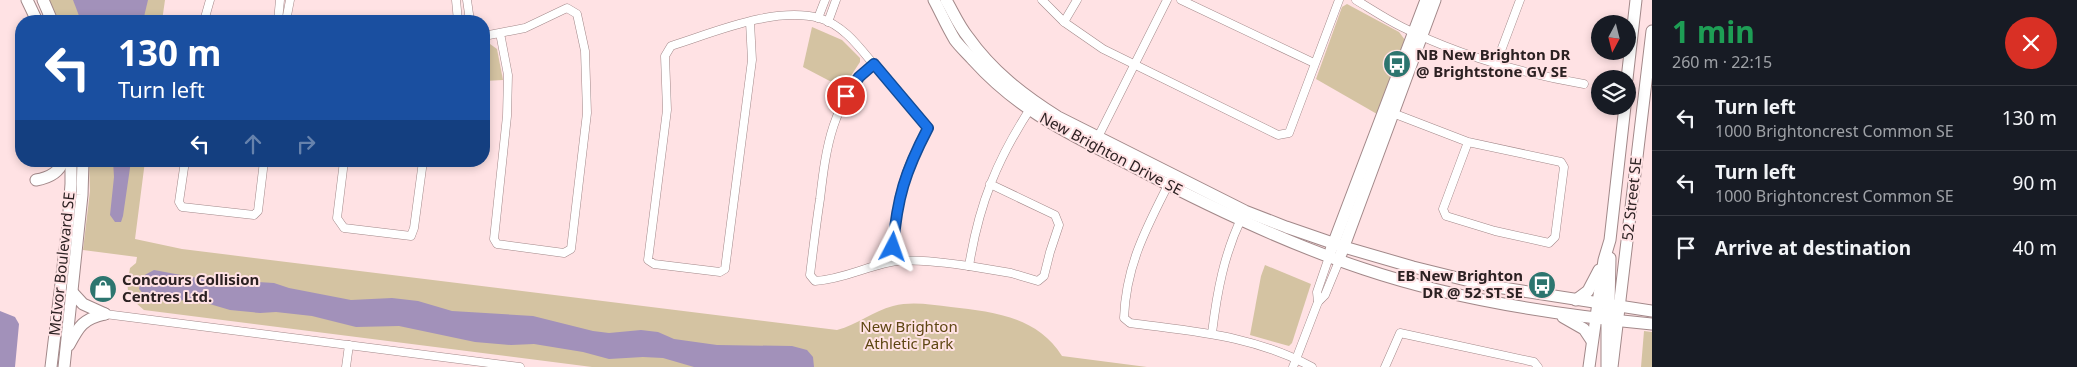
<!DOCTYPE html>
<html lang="en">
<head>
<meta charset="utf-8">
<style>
  body { margin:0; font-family:"Noto Sans",sans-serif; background:#20242c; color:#f1f3f6; height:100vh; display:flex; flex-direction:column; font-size:19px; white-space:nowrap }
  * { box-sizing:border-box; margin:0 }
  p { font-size:16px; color:#9ea1a6 }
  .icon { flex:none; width:28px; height:28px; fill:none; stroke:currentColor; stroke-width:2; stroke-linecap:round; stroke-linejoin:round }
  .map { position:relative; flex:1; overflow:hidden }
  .sheet { display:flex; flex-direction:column; background:#171b24; width:425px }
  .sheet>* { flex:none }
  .banner { position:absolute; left:15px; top:15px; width:475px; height:152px; border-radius:20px; box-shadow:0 2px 8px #0003; background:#1a4fa0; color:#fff; overflow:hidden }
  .needle { width:32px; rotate:187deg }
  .fabs { position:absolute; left:1591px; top:15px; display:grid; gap:10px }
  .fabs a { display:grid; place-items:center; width:45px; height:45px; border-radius:50%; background:#171b24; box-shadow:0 2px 8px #0003; font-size:25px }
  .pin { position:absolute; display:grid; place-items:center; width:42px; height:42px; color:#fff; margin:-21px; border:2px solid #fff; border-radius:50%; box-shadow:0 1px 5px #0007 }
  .me { position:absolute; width:55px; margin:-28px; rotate:4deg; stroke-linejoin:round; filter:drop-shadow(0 0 4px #0008) }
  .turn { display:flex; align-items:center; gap:18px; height:105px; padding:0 20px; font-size:22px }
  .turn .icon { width:65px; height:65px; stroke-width:2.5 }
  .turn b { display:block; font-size:35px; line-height:42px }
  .lanes { display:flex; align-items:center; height:48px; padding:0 20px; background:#0003; justify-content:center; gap:25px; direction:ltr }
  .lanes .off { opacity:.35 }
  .round { display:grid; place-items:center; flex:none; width:52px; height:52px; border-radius:26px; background:#20242c }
  .head { display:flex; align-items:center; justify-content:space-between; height:85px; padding:0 20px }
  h1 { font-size:30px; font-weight:700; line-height:38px; color:#1e9e55 }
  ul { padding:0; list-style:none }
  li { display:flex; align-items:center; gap:15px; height:65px; padding:0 20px; border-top:1px solid #363941 }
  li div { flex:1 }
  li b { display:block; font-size:19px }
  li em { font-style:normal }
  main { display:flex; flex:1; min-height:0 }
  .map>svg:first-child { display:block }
  .green { fill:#d4c3a2 }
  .water { fill:#a291ba }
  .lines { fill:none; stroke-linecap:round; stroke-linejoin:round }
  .street-casing { stroke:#a28889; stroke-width:9 }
  .secondary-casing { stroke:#a28889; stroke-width:13 }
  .street { stroke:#fff; stroke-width:8 }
  .secondary { stroke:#fff; stroke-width:11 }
  .route-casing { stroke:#114b97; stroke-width:12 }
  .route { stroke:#1a73e8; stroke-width:9 }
  .labels { text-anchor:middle; stroke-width:4; stroke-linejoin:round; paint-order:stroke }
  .poi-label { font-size:15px; font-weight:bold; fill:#2c2122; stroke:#ffe2e4; text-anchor:start }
  .street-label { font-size:15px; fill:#2c2122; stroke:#ffe2e4 }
  .park-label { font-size:15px; fill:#5e4612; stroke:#ffe2e4 }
</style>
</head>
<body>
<main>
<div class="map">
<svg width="1652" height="367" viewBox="0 0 1652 367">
  <rect width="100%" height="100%" fill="#ffe2e4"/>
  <g class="green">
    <path d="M47,0H165L162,21H57Z"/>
    <path d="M1347,4L1399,32L1405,40L1377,114L1316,79L1342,7Z"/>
    <path d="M812,27L842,40L860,58V62L843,88L803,67Z"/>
    <path d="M490,44L497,49L503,80L484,81V45Z"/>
    <path d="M89,161H145L135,239L182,249L837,330C857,325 873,311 893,306C913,301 931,305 951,307C993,312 1037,316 1062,356L1147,367H592L144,310C125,294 126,292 130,268L136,263L137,257L83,250L90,191Z"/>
    <path d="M1265,265L1311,284L1292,343L1289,346L1250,335L1261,276Z"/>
    <path d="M1644,331L1652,332V367H1641Z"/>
  </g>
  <g class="water">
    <path d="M73,0H148L143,21H81Z"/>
    <path d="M113,161H131L123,216L121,222H115L110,215L114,177Z"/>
    <path d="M154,270L197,278L274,283L289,288L351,300L392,298L418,301L452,311L533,316L593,331L609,333L641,330L658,332L674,339L717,345L792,346L807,350L813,357L814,367H694L663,358L643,357L609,359L583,352L534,344L511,345L475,342L399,326L356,327L312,316L276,312L260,313L230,310L196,300L155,301L146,297L139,289L141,277Z"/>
    <path d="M0,311L15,317L19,324L15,367H0Z"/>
  </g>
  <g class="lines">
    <g class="street-casing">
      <g id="street">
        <path d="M456,0L458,21"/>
        <path d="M467,0L470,21"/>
        <path d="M1042,0L1064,22L1103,49L1278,135L1289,133L1339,0"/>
        <path d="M1181,0L1314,63"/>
        <path d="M1356,0C1371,9 1386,19 1402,27C1460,56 1521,73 1584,84"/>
        <path d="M818,18L825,0"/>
        <path d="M204,21L210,0"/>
        <path d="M278,21L280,0"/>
        <path d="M286,21L290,0"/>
        <path d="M750,22L752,60L725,269L720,272L654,264L648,260L667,110L665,56L671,46C713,33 774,6 819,18C847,26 863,53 881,73C897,91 912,110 928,128C920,143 911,158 906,174C896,202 894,232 892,261"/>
        <path d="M828,22L836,0"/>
        <path d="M1064,22L1077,0"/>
        <path d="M484,36L525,28L567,8L577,14L585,51L587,113L571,249L564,253L497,244L494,239L507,116L508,75L500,33"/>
        <path d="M874,64C832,101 826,147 820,199C816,225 813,250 810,275L815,281C844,279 864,267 891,262C912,258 947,263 969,266"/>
        <path d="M1496,64L1520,0"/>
        <path d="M1390,112L1468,142L1561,162L1564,167L1555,237L1549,243L1495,231L1446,216L1443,209L1468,142"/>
        <path d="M1096,141L1167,0"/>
        <path d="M185,161L179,202L182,207L254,215L258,211L264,161"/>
        <path d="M344,161L337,218L344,228L411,236L414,228L423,161"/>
        <path d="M1170,181C1147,227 1126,264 1124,318L1130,323C1196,332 1252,335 1312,367"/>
        <path d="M990,184L1055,215L1059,225L1050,252L1044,276L1038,281L1011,273L969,266C979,204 997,159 1032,106"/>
        <path d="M1318,302L1317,292L1329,257"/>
        <path d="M105,314L520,367"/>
        <path d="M1212,333C1217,292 1224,254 1242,217"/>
        <path d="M346,367L349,345"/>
        <path d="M1293,367L1318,302L1325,295L1339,261"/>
        <path d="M1385,367L1400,333L1534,362L1538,367"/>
      </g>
    </g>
    <g class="secondary-casing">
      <g id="secondary">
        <path d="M27,0L37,21"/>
        <path d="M43,0L52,21"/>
        <path d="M934,0C941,13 947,27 955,40C960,47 968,54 974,61C1022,114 1075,136 1136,168C1210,207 1285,243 1364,269C1456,300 1556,315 1652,324"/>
        <path d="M946,0C953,12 959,26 968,37C992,71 1023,95 1058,117L1245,211L1286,227L1344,247L1413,267L1490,286L1652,311"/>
        <path d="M1627,79L1636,0"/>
        <path d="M36,180C48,178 59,173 63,161"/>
        <path d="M1331,250L1426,0"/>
        <path d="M1341,254L1435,0"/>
        <path d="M1610,258L1609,305L1612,311"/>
        <path d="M72,292L83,304L105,314"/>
        <path d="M1576,300L1588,291L1599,270"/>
        <path d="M1604,314L1607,319V367"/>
        <path d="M1563,317L1584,329L1592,341"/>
        <path d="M69,345C79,326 83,319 105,314"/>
        <path d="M51,367L68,225L71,184V161"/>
        <path d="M64,367L82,195L83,161"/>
        <path d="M1589,367L1604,260L1610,240L1625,106"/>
        <path d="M1612,367L1652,31"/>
      </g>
    </g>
    <use href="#street" class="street"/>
    <use href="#secondary" class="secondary"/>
  </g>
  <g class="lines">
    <g class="route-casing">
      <path id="route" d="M846,96L859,77L874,64L928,128C905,172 897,198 893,247"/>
    </g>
    <use href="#route" class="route"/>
  </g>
  <defs>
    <g id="bus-disc" transform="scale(1.4375)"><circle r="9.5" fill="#2d756f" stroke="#ffe2e4"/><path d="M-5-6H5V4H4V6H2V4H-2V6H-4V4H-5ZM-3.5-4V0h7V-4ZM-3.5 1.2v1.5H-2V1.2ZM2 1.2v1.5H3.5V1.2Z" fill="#fff"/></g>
    <g id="shop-disc" transform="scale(1.4375)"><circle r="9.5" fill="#2d756f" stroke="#ffe2e4"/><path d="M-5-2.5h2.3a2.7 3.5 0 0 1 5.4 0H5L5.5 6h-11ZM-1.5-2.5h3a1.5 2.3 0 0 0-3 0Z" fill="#fff"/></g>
  </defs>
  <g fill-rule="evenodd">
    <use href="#bus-disc" x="1397" y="64"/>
    <use href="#bus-disc" x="1542" y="285"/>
    <use href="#shop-disc" x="103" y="289"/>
  </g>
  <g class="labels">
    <g class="poi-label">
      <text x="1416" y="60">NB New Brighton DR<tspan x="1416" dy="17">@ Brightstone GV SE</tspan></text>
      <text x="1523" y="281" text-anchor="end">EB New Brighton<tspan x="1523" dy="17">DR @ 52 ST SE</tspan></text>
      <text x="122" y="285">Concours Collision<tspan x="122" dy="17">Centres Ltd.</tspan></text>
    </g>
    <g class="street-label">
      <text transform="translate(1111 154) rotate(28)" y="5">New Brighton Drive SE</text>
      <text transform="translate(1632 199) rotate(-84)" y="5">52 Street SE</text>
      <text transform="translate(62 264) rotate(-84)" y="5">McIvor Boulevard SE</text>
    </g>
    <g class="park-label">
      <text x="909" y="332">New Brighton<tspan x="909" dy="17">Athletic Park</tspan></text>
    </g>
  </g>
</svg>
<div class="fabs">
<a><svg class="needle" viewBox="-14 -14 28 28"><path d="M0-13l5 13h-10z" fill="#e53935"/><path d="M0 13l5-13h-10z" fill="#9ea1a6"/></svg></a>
<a><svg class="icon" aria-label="layers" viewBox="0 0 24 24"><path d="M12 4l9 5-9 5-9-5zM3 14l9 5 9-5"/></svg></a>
</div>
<div class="pin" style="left:846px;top:96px;background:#d93025"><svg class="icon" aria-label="arrive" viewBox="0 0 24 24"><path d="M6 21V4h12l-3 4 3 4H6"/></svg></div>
<svg class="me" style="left:893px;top:247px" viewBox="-20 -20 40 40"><path d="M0-17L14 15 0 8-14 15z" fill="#1a73e8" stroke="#fff" stroke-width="4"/></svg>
<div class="banner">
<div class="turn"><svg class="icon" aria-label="left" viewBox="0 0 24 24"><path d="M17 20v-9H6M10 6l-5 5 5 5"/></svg><div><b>130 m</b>Turn left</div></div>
<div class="lanes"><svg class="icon" aria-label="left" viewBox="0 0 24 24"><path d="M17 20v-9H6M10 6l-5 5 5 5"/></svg><svg class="icon off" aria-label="ahead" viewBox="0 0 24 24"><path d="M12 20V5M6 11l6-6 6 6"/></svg><svg class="icon off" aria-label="right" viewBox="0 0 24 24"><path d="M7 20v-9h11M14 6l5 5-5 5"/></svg></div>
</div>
</div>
<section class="sheet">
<div class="head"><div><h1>1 min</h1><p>260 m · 22:15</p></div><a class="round" style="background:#d93025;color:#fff"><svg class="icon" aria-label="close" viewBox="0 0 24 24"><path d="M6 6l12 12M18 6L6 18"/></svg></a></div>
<ul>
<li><svg class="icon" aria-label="left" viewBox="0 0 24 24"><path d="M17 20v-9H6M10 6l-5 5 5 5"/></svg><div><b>Turn left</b><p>1000 Brightoncrest Common SE</p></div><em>130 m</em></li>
<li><svg class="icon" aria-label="left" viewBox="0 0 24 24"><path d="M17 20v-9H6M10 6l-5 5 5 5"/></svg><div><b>Turn left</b><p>1000 Brightoncrest Common SE</p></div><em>90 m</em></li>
<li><svg class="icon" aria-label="arrive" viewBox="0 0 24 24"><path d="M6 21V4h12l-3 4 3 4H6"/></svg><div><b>Arrive at destination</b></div><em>40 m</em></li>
</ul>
</section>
</main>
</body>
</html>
